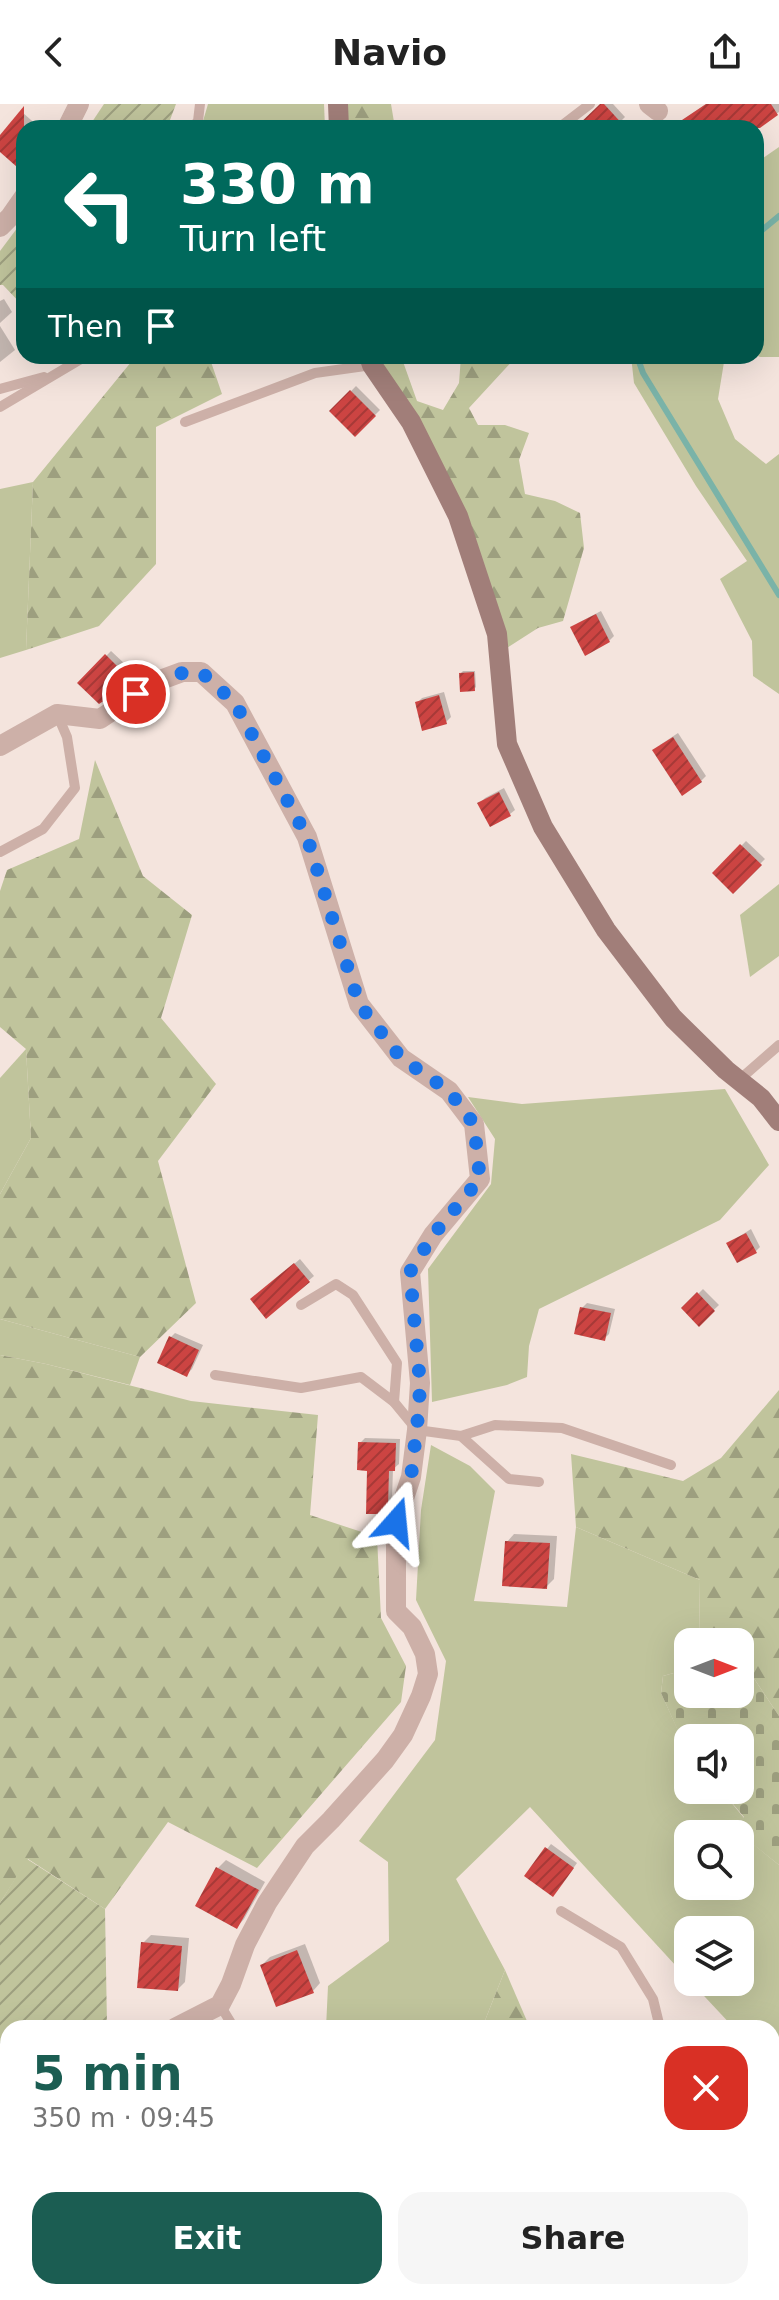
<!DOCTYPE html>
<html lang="en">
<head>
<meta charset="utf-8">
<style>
  body { margin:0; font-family:"DejaVu Sans",sans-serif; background:#f6f6f6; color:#222; height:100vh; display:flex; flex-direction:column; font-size:30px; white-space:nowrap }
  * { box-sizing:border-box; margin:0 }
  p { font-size:26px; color:#767676 }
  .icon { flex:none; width:44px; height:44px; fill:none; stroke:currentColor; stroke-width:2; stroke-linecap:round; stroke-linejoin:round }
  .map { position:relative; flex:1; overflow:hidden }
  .sheet { position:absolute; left:0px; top:1916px; width:780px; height:280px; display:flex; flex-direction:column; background:#fff; border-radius:24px 24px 0 0; box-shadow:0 8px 32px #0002 }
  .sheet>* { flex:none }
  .banner { position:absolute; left:16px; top:16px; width:748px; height:244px; border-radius:24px; box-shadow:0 8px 32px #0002; background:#00695c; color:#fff; overflow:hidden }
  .needle { width:52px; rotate:90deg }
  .buttons { position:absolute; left:674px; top:1524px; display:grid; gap:16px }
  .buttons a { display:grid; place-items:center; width:80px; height:80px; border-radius:16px; background:#fff; box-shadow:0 8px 32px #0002; font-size:40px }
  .pin { position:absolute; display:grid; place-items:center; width:68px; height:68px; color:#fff; margin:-34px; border:4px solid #fff; border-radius:50%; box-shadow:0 2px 8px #0007 }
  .me { position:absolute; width:88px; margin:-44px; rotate:18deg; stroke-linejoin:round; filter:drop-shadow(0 0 6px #0008) }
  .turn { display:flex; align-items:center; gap:28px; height:168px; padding:0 32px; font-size:36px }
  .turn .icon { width:104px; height:104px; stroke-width:2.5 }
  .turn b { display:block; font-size:56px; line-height:68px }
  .then { display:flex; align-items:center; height:76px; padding:0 32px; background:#0003; gap:16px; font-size:30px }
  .round { display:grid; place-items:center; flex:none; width:84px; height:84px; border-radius:24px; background:#f6f6f6 }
  .summary { display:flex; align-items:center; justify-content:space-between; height:136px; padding:0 32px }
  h1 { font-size:48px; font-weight:600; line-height:60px; color:#1b5d52 }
  .button { display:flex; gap:16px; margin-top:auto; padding:16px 32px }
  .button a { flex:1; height:92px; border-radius:24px; background:#1b5d52; color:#fff; font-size:32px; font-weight:600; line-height:92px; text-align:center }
  .button a+a { background:#f6f6f6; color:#222 }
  header { display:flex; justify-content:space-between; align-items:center; height:104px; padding:0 32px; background:#fff; font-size:36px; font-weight:600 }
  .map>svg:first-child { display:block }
  .grass { fill:#c0c49c; fill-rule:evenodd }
  .forest { fill:url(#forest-firs) }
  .cemetery { fill:url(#cemetery-stones) }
  .garden { fill:url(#garden-furrows) }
  .shadow { fill:#0003 }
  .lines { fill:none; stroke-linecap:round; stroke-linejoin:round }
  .stream { stroke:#7ab3a8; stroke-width:6 }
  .building { fill:url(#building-hatch) }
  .lane { stroke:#cdb0a8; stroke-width:10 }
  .street { stroke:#cdb0a8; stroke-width:20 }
  .secondary { stroke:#a17e79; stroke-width:20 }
  .route { stroke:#1a73e8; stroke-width:14; stroke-dasharray:0 25.2 }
</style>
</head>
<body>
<header><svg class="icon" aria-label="back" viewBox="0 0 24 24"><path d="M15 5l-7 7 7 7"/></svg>Navio<svg class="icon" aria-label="share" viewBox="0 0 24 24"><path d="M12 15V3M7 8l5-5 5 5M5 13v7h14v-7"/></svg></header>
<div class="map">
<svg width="779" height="2196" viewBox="0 0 779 2196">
  <defs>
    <pattern id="forest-firs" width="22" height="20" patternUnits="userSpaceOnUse" patternTransform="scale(2)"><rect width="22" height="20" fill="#c0c49c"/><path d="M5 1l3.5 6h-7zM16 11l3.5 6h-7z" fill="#9d9f7f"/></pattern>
    <pattern id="cemetery-stones" width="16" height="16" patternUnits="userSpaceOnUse" patternTransform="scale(2)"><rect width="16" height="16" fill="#c0c49c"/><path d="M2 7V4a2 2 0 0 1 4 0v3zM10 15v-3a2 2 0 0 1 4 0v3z" fill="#9d9f7f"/></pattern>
    <pattern id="garden-furrows" width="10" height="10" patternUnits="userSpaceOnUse" patternTransform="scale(2)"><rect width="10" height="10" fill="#c0c49c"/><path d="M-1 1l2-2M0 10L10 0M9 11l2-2" fill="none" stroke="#9d9f7f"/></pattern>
    <pattern id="building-hatch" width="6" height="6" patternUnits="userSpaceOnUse" patternTransform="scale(2)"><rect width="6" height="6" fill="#cc4442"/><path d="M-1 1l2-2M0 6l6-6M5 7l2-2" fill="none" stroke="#a73937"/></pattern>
  </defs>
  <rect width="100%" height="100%" fill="#f4e4dd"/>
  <g class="grass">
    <path d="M208,0H324L325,24H201Z"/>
    <path d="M779,43V253H760L756,251V59Z"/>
    <path d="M631,252H725L718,295L735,335L766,360L779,350V590L753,572L752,537L720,475L747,457L696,382L634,279Z"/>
    <path d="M33,378L26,546L0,554V385Z"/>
    <path d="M779,780V852L750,873L740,811Z"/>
    <path d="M26,945L31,1034L0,1090V974Z"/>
    <path d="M725,985L769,1061L720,1116L539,1205L529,1242L527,1273L507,1281L432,1298L428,1165L491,1080L495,1035L468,993L522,1000Z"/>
    <path d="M0,1215L140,1253L130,1281L46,1260L0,1251Z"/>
    <path d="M431,1341L470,1362L495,1387L474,1497L567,1503L576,1423L700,1476L699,1538H688V1565L663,1572L661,1589L688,1648V1686H721L744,1714L736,1726L779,1761V1972L772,1964V1924H734L691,1878H740V1826H688V1875L530,1703L456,1775L505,1866L482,1924H326L328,1882L389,1837L388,1758L359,1737L435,1636L446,1557L416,1496L421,1406ZM688,1730H740V1782H688Z"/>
  </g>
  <g class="forest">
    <path d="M338,0H391L395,24H339Z"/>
    <path d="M136,252H209L222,290L156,323V460L99,522L26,546L33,378Z"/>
    <path d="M369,252H401L417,297L443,306L459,279L461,252H517L469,304L478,321H505L529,329L519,356L525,390L555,397L580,409L584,444L563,517L538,524L499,549L458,412Z"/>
    <path d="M95,656L143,772L192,811L161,914L216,980L158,1057L196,1199L140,1253L0,1215V1090L31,1034L26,945L0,923V787L7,766L79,735Z"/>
    <path d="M0,1251L46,1260L191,1297L318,1311L310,1411L377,1433L381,1514L406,1562L401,1598L257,1764L168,1718L105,1805L28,1755L0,1799Z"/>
    <path d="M779,1286V1612L753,1573L740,1569V1538H699L700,1476L576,1423L571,1350L683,1377L721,1354Z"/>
    <path d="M505,1866L530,1924H482Z"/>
    <path d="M57,2188H179L172,2196H50Z"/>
    <path d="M204,2188H509L478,2196H215Z"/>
  </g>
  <path class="cemetery" d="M688,1565V1590H740V1569L753,1573L779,1612V1761L735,1726L744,1713L721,1686H740V1634H688L687,1647L661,1589L663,1572Z"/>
  <g class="garden">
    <path d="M104,0H176L167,24H88Z"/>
    <path d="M24,115V203L3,181H0V147Z"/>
    <path d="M27,1755L105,1805L107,1922L8,1924V1945L0,1947V1799Z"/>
  </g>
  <g class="shadow">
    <path d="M603,0H613L625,13L614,24H579Z"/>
    <path d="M706,0H779V8L756,24H671Z"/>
    <path d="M22,8L40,24H24V53L0,46V34Z"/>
    <path d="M4,195L12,208L0,219V197Z"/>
    <path d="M0,222L15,246L0,258Z"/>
    <path d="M356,282L380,306L355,331L332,307Z"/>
    <path d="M601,507L614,532L609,537L573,524L578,519Z"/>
    <path d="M111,547L126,561L112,575L120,582L115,587L80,579Z"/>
    <path d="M463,567H475L476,583L474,585L461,569Z"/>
    <path d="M444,588L451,613L446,618L417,599L422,594Z"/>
    <path d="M678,629L706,672L701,677L660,641Z"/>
    <path d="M504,684L515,706L510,710L480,699L485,694Z"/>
    <path d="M746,737L765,755L733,787L715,769Z"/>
    <path d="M751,1125L760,1143L755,1148L729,1139Z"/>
    <path d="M300,1155L314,1172L267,1212L258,1191Z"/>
    <path d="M703,1185L719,1201L699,1220L684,1204Z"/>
    <path d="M587,1199L615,1205L609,1230L604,1235L582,1204Z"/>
    <path d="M175,1229L203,1241L192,1265L187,1270L170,1234Z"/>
    <path d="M365,1334L400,1335L399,1360L393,1365L392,1395L389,1403L384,1408L360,1339Z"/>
    <path d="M514,1430L557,1432L554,1475L546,1483L507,1438Z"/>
    <path d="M551,1740L577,1759L558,1785L547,1745Z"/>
    <path d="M226,1756L265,1778L244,1815L237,1823L218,1764Z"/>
    <path d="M151,1831L189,1834L185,1878L178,1885L143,1839Z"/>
    <path d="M305,1840L320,1879L313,1887L262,1861L270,1853Z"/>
    <path d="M8,2060V2099L6,2100L0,2088V2064Z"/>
    <path d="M772,2150L779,2156V2183L774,2188L772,2186Z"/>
  </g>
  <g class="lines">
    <g class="stream">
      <path d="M756,131L779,112"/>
      <path d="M637,252L643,269L779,491"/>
    </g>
  </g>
  <g class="building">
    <path d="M600,0H604L626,24H575Z"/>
    <path d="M706,0H771L778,11L760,24H670Z"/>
    <path d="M24,2V55L17,63L0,48V31Z"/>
    <path d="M350,286L376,312L355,333L329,307Z"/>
    <path d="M596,510L610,538L585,552L570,523Z"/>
    <path d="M105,550L122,567L109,581L117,588L99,600L77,579Z"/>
    <path d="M474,568L475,587L460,588L459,569Z"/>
    <path d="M439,591L447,620L422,627L415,598Z"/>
    <path d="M673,633L702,678L682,692L652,646Z"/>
    <path d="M499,688L511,712L490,723L477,699Z"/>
    <path d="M740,740L762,761L733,790L712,769Z"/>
    <path d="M746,1129L757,1149L737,1159L726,1139Z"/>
    <path d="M294,1159L310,1178L266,1215L250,1195Z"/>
    <path d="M697,1188L715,1207L699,1223L681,1204Z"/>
    <path d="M580,1203L611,1209L605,1237L574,1230Z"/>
    <path d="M169,1232L199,1246L187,1273L157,1259Z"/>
    <path d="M358,1338L396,1339L395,1367H389L388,1402L385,1410H366L367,1367L357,1366Z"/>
    <path d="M505,1437L550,1439L547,1485L502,1482Z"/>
    <path d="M545,1743L574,1764L553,1793L524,1772Z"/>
    <path d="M216,1763L259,1786L237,1825L195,1802Z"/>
    <path d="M141,1838L182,1842L178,1887L137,1884Z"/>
    <path d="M297,1846L314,1889L276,1903L260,1861Z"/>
  </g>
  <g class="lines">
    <g class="lane">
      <path d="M560,23L590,0"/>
      <path d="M192,24L198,17L200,0"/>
      <path d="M0,285L44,273"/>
      <path d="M0,303L86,252"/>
      <path d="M185,318L315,269L372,261"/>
      <path d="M0,748L43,725L75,684L67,633L57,610"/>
      <path d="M739,976L779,941"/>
      <path d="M301,1201L336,1180L353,1191L397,1259L394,1298"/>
      <path d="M215,1271L301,1284L361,1273L394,1298L417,1326L461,1332L509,1375L539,1378"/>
      <path d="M461,1332L495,1321L562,1324L671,1361"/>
      <path d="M561,1807L621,1843L653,1895L660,1924"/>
      <path d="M220,1901L234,1924"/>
      <path d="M772,2118L779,2127"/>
    </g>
    <g class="street">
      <path d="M649,0L658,7"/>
      <path d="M67,24L79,0"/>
      <path d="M0,123L10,113L24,93"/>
      <path d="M0,642L57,610L100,615L155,578L182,568H201L235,599L307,733L359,900L401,954L449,987L474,1020L480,1075L433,1131L410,1168L420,1279L417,1326L411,1373L396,1418V1507L412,1523L425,1550L428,1570L421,1592L403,1631L385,1656L331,1716L305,1742L267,1799L245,1841L231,1880L220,1901L175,1924"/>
      <path d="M0,1986L8,1983"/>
      <path d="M601,2188L602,2196"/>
    </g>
    <g class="secondary">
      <path d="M338,0L339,24"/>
      <path d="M369,252L372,261L411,318L458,412L497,530L507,640L543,723L606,826L673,914L726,966L761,994L779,1017"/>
    </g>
  </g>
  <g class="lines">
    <path class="route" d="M136,590C159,576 174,567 201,568L235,599L307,733L359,900L401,954L449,987L474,1020L480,1075L433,1131L410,1168L420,1279L419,1304L411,1373L396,1418"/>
  </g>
</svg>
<div class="buttons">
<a><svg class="needle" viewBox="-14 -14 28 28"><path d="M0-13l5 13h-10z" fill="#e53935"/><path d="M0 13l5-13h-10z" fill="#767676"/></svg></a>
<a><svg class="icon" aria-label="sound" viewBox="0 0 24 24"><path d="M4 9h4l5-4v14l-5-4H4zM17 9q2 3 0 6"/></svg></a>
<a><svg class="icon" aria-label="search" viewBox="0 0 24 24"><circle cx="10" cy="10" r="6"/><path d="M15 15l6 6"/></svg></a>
<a><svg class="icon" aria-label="layers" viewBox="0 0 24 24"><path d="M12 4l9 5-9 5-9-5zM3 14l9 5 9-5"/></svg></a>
</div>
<div class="pin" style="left:136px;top:590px;background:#d93025"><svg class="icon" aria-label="arrive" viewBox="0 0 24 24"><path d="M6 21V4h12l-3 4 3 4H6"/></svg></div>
<svg class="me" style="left:396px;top:1418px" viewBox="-20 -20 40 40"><path d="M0-17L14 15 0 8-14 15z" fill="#1a73e8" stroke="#fff" stroke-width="4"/></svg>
<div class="banner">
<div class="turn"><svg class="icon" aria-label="left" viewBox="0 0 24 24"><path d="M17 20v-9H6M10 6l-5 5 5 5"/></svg><div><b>330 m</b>Turn left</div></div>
<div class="then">Then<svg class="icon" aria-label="arrive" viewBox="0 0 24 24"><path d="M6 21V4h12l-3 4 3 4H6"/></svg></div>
</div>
<section class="sheet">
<div class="summary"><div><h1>5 min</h1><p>350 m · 09:45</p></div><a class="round" style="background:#d93025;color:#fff"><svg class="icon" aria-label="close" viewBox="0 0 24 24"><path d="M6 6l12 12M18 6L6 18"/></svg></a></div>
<div class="button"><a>Exit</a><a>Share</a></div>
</section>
</div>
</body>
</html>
